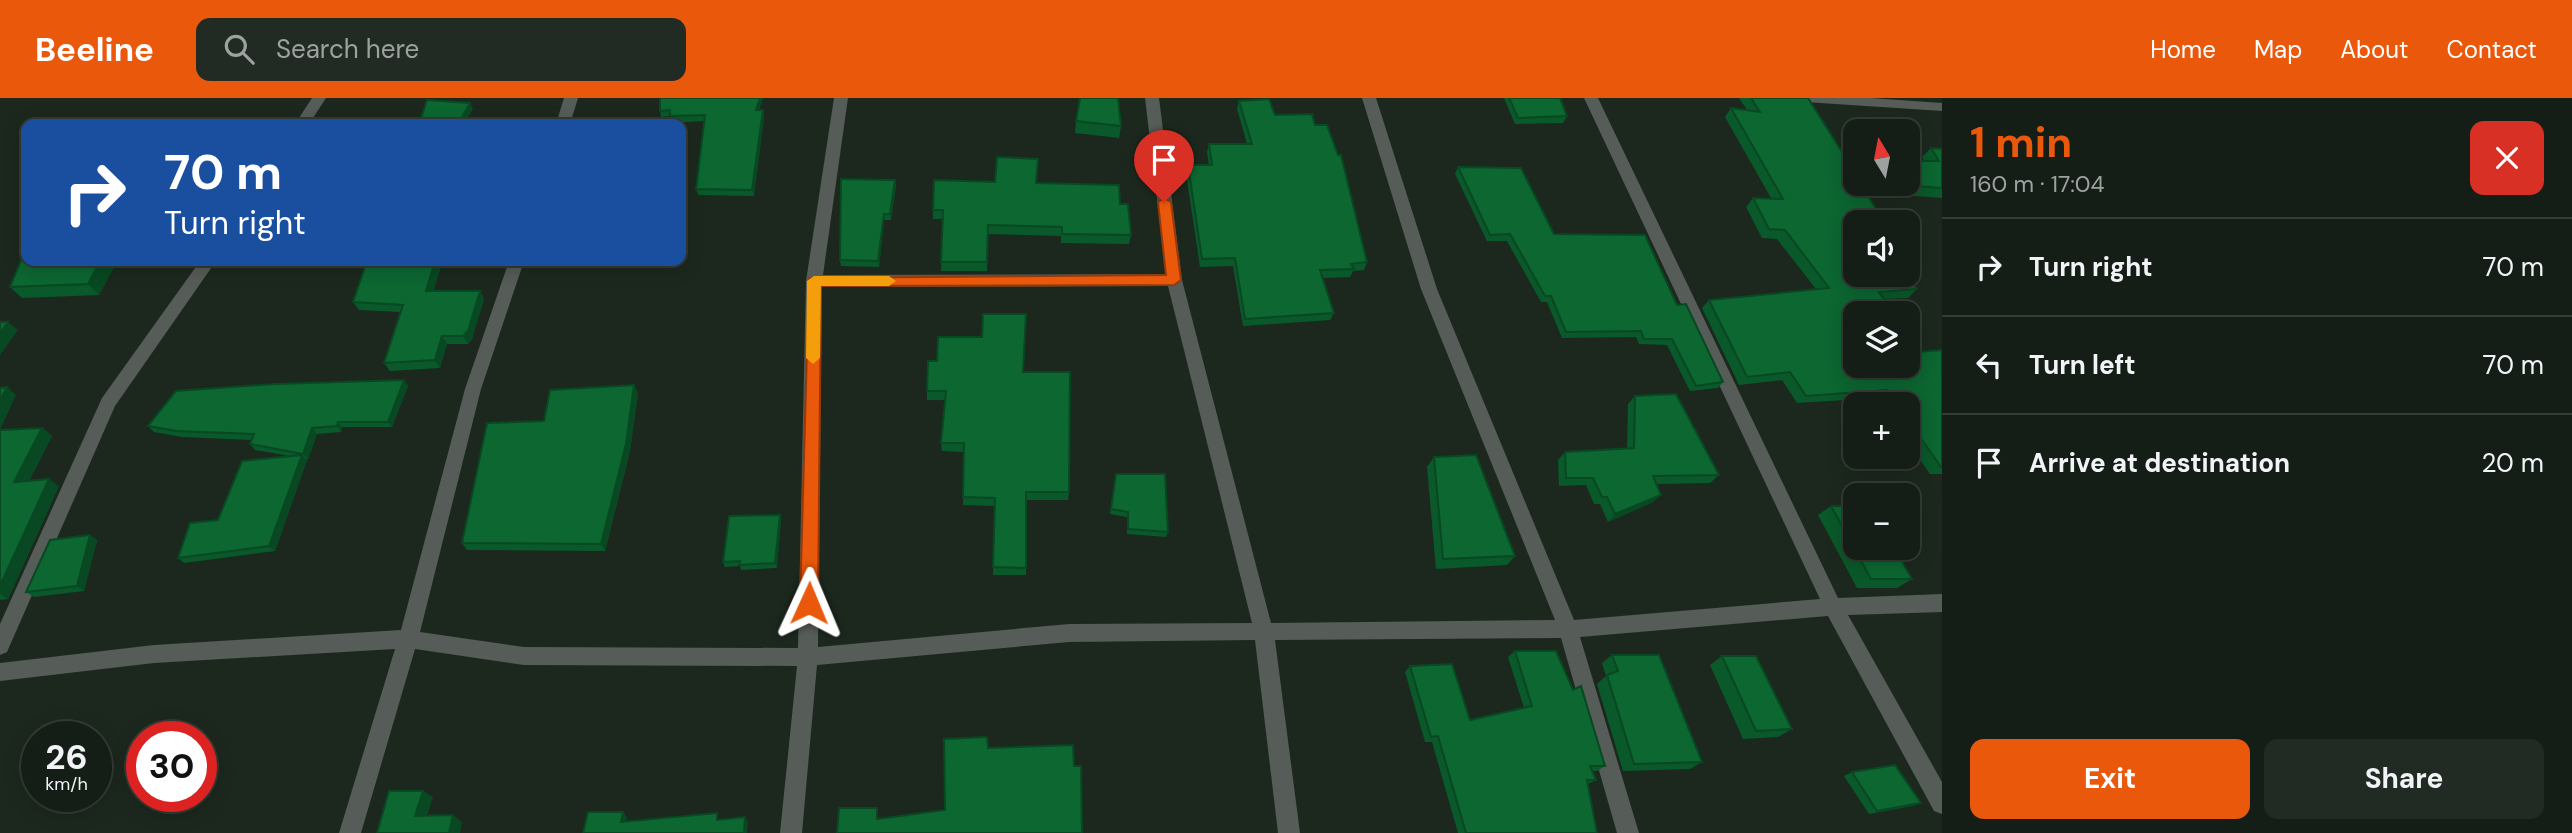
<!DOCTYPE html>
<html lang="en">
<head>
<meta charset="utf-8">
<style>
  body { margin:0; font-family:"DM Sans",sans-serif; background:#222b23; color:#f1f3f6; height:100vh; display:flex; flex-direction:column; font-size:26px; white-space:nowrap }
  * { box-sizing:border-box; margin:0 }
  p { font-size:23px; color:#9da2a1 }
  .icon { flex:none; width:38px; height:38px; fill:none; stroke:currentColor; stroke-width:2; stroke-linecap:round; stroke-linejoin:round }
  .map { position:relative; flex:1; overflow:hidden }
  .sheet { display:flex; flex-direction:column; background:#151e16; width:630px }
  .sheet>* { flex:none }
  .guide { position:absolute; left:21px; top:21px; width:665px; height:147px; border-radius:14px; box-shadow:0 4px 18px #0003,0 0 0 2px #343c35; background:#1a4fa0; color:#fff; overflow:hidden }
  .needle { width:46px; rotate:350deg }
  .controls { position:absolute; left:1843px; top:21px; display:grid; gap:14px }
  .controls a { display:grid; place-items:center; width:77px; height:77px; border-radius:14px; background:#151e16; box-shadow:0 4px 18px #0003,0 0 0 2px #343c35; font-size:35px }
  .speed { position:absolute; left:21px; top:623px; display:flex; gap:14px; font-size:35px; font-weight:700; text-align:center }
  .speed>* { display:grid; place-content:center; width:91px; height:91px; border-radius:50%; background:#151e16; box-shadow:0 4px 18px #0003,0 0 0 2px #343c35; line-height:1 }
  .speed small { font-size:18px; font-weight:400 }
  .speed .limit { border:10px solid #d22; background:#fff; color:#111 }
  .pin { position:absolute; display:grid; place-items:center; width:60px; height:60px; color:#fff; margin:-72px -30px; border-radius:50% 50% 50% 0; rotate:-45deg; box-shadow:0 0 7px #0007 }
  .pin .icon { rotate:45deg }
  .me { position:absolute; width:77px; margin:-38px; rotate:1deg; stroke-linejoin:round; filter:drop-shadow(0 0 5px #0008) }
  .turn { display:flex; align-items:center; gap:24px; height:147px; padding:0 28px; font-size:32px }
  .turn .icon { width:91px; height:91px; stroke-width:2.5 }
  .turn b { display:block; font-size:49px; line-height:60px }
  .round { display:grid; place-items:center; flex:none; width:74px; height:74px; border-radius:14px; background:#222b23 }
  .summary { display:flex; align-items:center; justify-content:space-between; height:119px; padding:0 28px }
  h1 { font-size:42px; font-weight:700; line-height:52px; color:#ea580c }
  .primary-button { display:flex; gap:14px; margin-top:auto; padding:14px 28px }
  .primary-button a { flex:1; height:80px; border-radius:14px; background:#ea580c; color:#fff; font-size:28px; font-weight:700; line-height:80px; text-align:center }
  .primary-button a+a { background:#222b23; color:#f1f3f6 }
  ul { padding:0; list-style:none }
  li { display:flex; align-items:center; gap:21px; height:98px; padding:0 28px; border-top:2px solid #343c35 }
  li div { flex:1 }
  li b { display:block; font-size:26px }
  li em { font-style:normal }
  header { display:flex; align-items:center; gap:42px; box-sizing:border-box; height:98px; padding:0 35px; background:#ea580c; color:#fff }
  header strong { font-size:33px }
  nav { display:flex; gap:38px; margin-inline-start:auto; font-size:24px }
  .search { width:490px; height:63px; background:#222b23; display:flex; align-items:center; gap:18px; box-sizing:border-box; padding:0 24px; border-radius:14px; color:#9da2a1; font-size:26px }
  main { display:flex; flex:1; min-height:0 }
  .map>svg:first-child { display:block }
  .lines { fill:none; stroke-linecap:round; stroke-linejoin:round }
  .minor { fill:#565c57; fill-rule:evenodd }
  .wall { fill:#0a592a }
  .shaded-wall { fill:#084822 }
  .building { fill:#0c6731; stroke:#084822; stroke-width:2 }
  .route { fill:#ea580c; stroke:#983908; stroke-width:2 }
  .slow { fill:#f59e0b }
</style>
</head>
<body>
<header>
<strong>Beeline</strong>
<div class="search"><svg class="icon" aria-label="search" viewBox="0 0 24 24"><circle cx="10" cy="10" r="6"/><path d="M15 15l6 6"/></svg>Search here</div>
<nav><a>Home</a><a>Map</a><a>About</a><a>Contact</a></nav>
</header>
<main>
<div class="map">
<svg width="1942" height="735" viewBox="0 0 1942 735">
  <rect width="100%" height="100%" fill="#1c281e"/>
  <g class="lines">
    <g class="minor">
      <path d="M312,0H326L309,26H295Z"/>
      <path d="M564,0H578L570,26H556Z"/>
      <path d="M834,0H848L823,177L1166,176L1145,0H1159L1182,182L1271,525L1555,522L1421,191L1362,0H1376L1437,191L1574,522L1820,501L1584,0H1598L1838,500L1942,496V514L1848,517L1942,684V716L1934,713L1828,518L1580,539L1639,735H1617L1561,540L1275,542L1300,735H1278L1255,542L1069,544L817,567L802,735H780L797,568L524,567L415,551L361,735H339L395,551L154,565L0,583V565L154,547L401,532L465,291L509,163H524L481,291L420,534L524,549L798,550L806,183ZM1168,188L1252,525L1069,526L818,549L822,189Z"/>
      <path d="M1798,0H1870L1942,5V13L1805,4Z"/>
      <path d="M200,163H216L115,308L7,554L0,557V526L102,300Z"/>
    </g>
  </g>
  <g class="wall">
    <path d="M660,0H763L759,12L764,19L754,98L698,97L696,91L704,23L672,25L670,18L661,19L660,13Z"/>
    <path d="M1504,0H1560L1567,18L1563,25L1515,26Z"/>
    <path d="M1739,0H1808L1844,57L1868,86L1863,90L1879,116L1872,124L1913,177L1909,181L1917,191L1908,200L1884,201L1919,254L1942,252V376H1930L1908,344V306H1882L1877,300L1797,305L1782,282L1739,287L1702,210L1709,202L1816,191L1777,141L1762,140L1746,109L1753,100H1771L1725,19L1731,10L1747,12Z"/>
    <path d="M1239,3L1275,17L1315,27L1367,164L1364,172L1353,173L1350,179L1323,180L1334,215L1330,222L1243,228L1233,168L1200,169L1186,75L1188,67H1209L1207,54L1209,46H1247L1237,11Z"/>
    <path d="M1076,23L1121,28L1119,40L1075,35Z"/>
    <path d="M1931,50L1942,51V100L1891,96L1892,86H1908L1924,63L1922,59Z"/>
    <path d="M1458,69L1554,136L1677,207L1723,284L1718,290L1690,293L1667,247L1639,246L1636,239L1562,240L1547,204H1541L1507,143H1487L1455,76Z"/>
    <path d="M895,82L896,88L891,122H884L879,169L841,168L840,162Z"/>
    <path d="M995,84L1036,85L1120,106L1131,137L1129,146L1061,145V138L988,136L987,173H941L943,121H933V112Z"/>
    <path d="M26,163H117L99,197L22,200L10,189Z"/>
    <path d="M433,193H480L484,201L472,241L468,246H447L440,270L390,273L384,265L400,214L359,212L353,204Z"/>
    <path d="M1023,274L1069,394L1068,402H1026V477H993L994,408L963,407L964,354L942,353L941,345L945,302H927V293Z"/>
    <path d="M404,282L408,288L392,329H342L341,334L317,336L308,361H306L307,362L275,453L184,465L178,460L218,422L290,358L255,352L250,346L252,342L182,339L154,334L148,328Z"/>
    <path d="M634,287L638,295L630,353L605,453L467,452L462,445L544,323Z"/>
    <path d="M1635,298L1719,377L1710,385L1656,386L1653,404L1608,424L1600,406H1594L1586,387L1559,388L1558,362L1565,354L1627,350L1628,306Z"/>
    <path d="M42,330L52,338L29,383L59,388L8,501L0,502V332Z"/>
    <path d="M1434,359L1515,458L1507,467L1436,471L1427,369Z"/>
    <path d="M1116,376L1168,434L1166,439L1127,436V419L1110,416Z"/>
    <path d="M1831,408L1912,481L1897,490H1857L1818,417Z"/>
    <path d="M780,417L781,422L777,470L741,472L740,468L725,469L723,464Z"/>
    <path d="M97,442L84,493L34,499L26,494Z"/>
    <path d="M1515,553L1605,668L1597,673H1592L1596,682L1588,686L1597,735H1458L1432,644H1425L1405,574L1410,568L1470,622L1524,610L1508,559Z"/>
    <path d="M1612,557L1702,664L1690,671L1623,673L1597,586L1606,578L1602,565Z"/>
    <path d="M1722,558L1792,631L1778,639L1743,641L1710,567Z"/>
    <path d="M1852,674L1921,705L1912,708L1869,716L1844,678Z"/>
  </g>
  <g class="shaded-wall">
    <path d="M760,0H763L757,19L756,12Z"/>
    <path d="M470,5L473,11L464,26H458Z"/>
    <path d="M763,12L764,19L754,98L752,92Z"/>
    <path d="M895,82L896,88L891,122L890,116Z"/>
    <path d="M884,116V122L879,169L878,163Z"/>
    <path d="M100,163H117L99,197L88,186Z"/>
    <path d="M435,163H443L431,201L426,193Z"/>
    <path d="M480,193L484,201L472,241L468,246L463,238Z"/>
    <path d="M8,224L18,232L0,257V235Z"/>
    <path d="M442,238L447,246L440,270L435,262Z"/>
    <path d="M404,282L408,288L392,329L388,324Z"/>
    <path d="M634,287L638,295L630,353L605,453L601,446Z"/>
    <path d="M7,289L16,297L0,332V303Z"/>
    <path d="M338,324L342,329L341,334L337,328Z"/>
    <path d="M42,330L52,338L24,392L14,384Z"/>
    <path d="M312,330L317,336L308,361L303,356Z"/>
    <path d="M302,357L307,362L275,453L269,448Z"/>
    <path d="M49,381L59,388L8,501L0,496V488Z"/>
    <path d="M1661,397L1653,404L1608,424L1615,416Z"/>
    <path d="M780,417L781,422L777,470L775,465Z"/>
    <path d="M90,437L97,442L84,493L77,488Z"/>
    <path d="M423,693L433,699L425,724L415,718Z"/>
    <path d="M623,714L627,719L625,729L621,724Z"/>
    <path d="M453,717L462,724L460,735H449Z"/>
    <path d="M745,719L748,724L747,735H744Z"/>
  </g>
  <g class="building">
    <path d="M660,0H760L756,12H763L752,92L696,91L705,17L670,18V12L660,13Z"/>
    <path d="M1080,0H1118L1121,28L1076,23Z"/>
    <path d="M1509,0H1560L1567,18L1518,20Z"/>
    <path d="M1751,0H1808L1844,57L1855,70V86H1861L1879,116H1865L1872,124H1855V177H1908V170L1913,177H1906L1917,191L1879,194L1894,215H1855V268H1908V236L1919,254L1942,252V369H1941L1908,322V306H1897L1887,292L1806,298L1790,274L1747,279L1709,202L1829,190L1785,132L1769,131L1753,100L1783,101L1731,10L1760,14Z"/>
    <path d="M1269,1L1275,17L1312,16L1315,27H1327L1338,57H1341L1367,164L1351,166L1354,171L1320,172L1334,215L1245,221L1235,160L1202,161L1188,67H1212L1209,46H1252L1239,3Z"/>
    <path d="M427,2L470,5L458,26H419Z"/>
    <path d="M1931,50L1942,51V90L1900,87V86H1908V63H1939Z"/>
    <path d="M997,59L1038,61L1036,85L1119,87L1120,106H1128L1131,137L1062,136V129L988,127L987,164H941L943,112H933L934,82L995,84Z"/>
    <path d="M1458,69L1521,70L1554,136L1645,137L1677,207L1686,206L1723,284L1696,288L1672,241H1644L1641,233L1566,234L1551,198H1545L1510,136L1490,137Z"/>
    <path d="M841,81L895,82L890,116H884L878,163L840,162Z"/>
    <path d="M24,155H26V163H100L88,186L10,189Z"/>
    <path d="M367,163H435L426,193H480L468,233L463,238H442L435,262L384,265L403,207L353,204Z"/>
    <path d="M983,216H1026L1023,274H1070L1069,394H1026V470L993,469L995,400L963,399L964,345H941L946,293H927L928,263H937L938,239H982Z"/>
    <path d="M0,224H8L0,235Z"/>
    <path d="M404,282L388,324H338L337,328L312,330L303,356L250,346L254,336L176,333L148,328L176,293L275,286Z"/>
    <path d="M634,287L626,346L601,446L462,445L487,325L544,323L550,292Z"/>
    <path d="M7,289L0,303V290Z"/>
    <path d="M1676,296L1719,377L1653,378L1661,397L1615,416L1607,399H1602L1593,380H1566L1565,354L1634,350L1635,298Z"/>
    <path d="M42,330L14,384L49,381L0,488V332Z"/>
    <path d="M302,357L269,448L178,460L190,425L218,422L242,363Z"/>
    <path d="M1476,357L1515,458L1443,461L1434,359Z"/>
    <path d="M1116,376H1165L1168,434L1128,431V414L1111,411Z"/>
    <path d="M1831,408H1855V450H1894L1912,481H1871Z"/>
    <path d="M780,417L775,465L739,467L740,463L723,464L729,418Z"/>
    <path d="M90,437L77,488L26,494L50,442Z"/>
    <path d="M1515,553H1556L1573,592L1581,588L1605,668H1590L1596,682H1587L1597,735H1466L1438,638L1431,639L1410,568L1452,566L1470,622L1532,608Z"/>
    <path d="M1612,557H1659L1702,664L1634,666L1607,577L1618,573Z"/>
    <path d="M1722,558H1756L1792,631L1756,633Z"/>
    <path d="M987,639L988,650L1073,647L1074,668H1081L1082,735H837L839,710H877V721L945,712L944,641Z"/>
    <path d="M1895,667L1921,705L1877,713L1852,674Z"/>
    <path d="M389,693H423L415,718L453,717L449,735H377Z"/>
    <path d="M588,714H623L621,724L717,715V722L745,719L744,735H583Z"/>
  </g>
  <path class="route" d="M1164,100L1171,104L1181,182L1174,187L821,188L818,505L809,513L803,511L800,505L809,180L1166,177L1158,104Z"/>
  <path class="slow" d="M814,178H889L896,183L889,188H821L820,260L813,266L806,260L807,183Z"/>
</svg>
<div class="controls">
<a><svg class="needle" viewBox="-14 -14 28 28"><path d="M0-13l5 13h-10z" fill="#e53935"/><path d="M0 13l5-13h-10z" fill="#9da2a1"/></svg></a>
<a><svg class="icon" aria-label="sound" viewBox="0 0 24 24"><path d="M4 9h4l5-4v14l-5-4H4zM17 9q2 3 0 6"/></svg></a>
<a><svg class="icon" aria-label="layers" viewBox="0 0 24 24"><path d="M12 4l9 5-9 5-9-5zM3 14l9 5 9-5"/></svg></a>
<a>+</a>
<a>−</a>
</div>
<div class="speed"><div>26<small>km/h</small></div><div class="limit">30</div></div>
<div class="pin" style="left:1164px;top:104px;background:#d93025"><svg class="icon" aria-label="arrive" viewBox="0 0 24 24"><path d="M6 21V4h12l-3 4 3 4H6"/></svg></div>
<svg class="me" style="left:809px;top:505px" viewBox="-20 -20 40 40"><path d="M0-17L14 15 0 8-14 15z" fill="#ea580c" stroke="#fff" stroke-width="4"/></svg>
<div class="guide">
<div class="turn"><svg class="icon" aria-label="right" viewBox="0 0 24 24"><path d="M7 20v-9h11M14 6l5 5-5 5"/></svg><div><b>70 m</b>Turn right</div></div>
</div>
</div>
<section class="sheet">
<div class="summary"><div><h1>1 min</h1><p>160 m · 17:04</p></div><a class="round" style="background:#d93025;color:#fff"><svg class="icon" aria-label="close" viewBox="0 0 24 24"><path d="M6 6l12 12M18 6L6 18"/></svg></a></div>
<ul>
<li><svg class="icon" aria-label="right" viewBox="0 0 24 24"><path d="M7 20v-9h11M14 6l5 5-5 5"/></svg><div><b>Turn right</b></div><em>70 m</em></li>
<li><svg class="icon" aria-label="left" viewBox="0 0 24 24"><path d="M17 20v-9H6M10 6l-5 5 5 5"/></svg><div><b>Turn left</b></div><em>70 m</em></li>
<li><svg class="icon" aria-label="arrive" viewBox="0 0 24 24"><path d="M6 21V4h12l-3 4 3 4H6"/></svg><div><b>Arrive at destination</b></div><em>20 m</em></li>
</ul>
<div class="primary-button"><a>Exit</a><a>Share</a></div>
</section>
</main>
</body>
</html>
